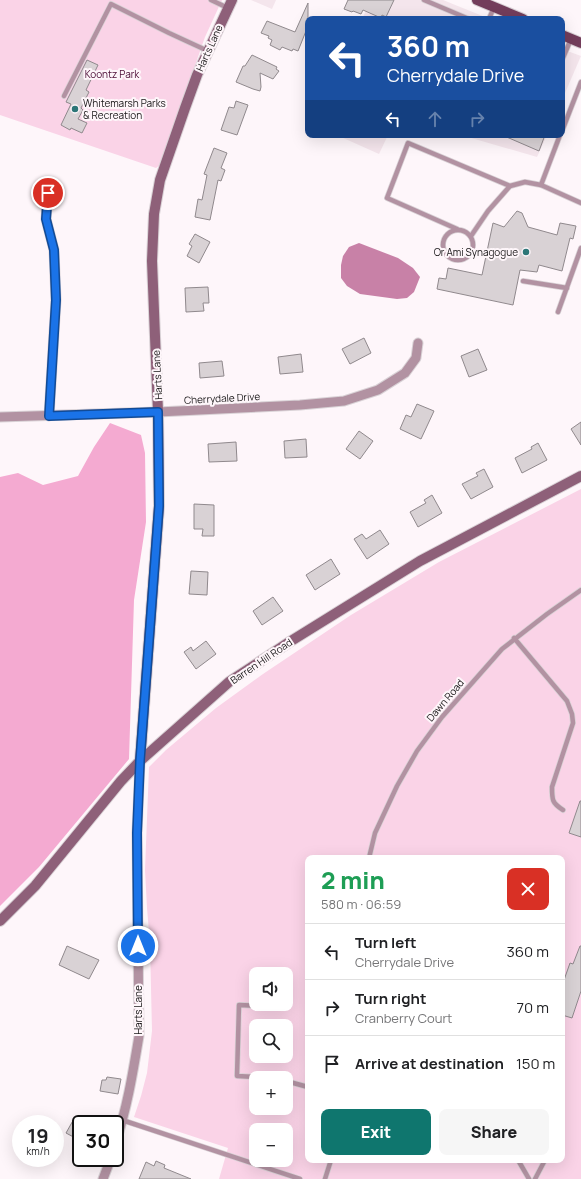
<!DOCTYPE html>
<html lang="en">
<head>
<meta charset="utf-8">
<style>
  body { margin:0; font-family:Manrope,sans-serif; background:#f6f6f6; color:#202124; height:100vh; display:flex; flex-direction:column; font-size:15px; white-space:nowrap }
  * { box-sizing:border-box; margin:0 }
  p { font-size:13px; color:#757577 }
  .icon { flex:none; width:22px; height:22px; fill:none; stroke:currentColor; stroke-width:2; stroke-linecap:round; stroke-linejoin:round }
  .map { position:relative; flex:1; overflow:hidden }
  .panel { position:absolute; left:305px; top:855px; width:260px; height:308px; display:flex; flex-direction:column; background:#fff; border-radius:8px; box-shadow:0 4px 16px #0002 }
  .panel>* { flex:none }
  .banner { position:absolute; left:305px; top:16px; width:260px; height:122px; border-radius:8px; box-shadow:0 4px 16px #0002; background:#1a4fa0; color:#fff; overflow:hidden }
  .fabs { position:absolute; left:249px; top:967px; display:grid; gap:8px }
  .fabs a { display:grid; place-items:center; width:44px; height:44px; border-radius:8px; background:#fff; box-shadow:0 4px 16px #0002; font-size:20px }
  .speed { position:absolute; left:12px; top:1115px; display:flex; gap:8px; font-size:20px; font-weight:700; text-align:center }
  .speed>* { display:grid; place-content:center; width:52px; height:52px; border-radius:50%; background:#fff; box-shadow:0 4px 16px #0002; line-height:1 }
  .speed small { font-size:10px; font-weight:400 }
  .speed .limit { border:2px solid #111; border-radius:6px; background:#fff; color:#111 }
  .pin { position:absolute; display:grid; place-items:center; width:34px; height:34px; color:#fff; margin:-17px; border:2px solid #fff; border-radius:50%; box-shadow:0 1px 4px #0007 }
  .me { position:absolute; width:44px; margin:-22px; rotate:0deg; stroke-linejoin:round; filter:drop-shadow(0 0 3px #0008) }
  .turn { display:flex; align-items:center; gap:14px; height:84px; padding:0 16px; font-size:18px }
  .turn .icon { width:52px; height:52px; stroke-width:2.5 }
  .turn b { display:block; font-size:28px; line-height:34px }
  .lanes { display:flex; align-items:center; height:38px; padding:0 16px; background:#0003; justify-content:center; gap:20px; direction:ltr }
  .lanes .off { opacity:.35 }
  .round { display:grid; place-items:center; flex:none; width:42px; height:42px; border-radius:8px; background:#f6f6f6 }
  .summary { display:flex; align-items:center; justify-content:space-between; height:68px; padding:0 16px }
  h1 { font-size:24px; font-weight:800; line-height:30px; color:#1e9e55 }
  .action { display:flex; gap:8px; margin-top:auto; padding:8px 16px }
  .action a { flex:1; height:46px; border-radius:8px; background:#0f766e; color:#fff; font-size:16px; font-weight:800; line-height:46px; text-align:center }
  .action a+a { background:#f6f6f6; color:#202124 }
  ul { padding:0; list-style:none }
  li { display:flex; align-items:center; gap:12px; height:56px; padding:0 16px; border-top:1px solid #e0e0e0 }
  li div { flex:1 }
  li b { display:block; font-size:15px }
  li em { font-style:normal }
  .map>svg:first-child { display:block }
  .built { fill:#f4e5ec }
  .green { fill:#fad3e7; fill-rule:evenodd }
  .forest { fill:#f4aad1 }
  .water { fill:#c881a7 }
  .building { fill:#d9d2d5; stroke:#90898d }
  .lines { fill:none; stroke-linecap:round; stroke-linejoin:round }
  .lane-casing { stroke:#d9d2d6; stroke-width:6 }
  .street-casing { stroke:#d9d2d6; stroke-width:11 }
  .secondary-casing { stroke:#d9d2d6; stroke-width:12 }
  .primary-casing { stroke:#d9d2d6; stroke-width:12 }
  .lane { stroke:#b292a2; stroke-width:4.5 }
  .street { stroke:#b292a2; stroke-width:9 }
  .secondary { stroke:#8e6079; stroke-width:10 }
  .primary { stroke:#733d5b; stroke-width:10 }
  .route-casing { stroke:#114b97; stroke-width:10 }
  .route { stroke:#1a73e8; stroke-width:7 }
  .poi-dot { fill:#2c7677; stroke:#fef6fa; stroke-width:1.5 }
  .labels { text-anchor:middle; stroke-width:4; stroke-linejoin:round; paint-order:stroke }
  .street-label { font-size:10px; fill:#181617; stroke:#fef6fa }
  .park-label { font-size:10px; fill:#4a0a33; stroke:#fef6fa }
  .poi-label { font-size:10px; fill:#181617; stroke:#fef6fa; text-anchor:start }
</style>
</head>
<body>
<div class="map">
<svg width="581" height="1179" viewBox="0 0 581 1179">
  <rect width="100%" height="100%" fill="#fef6fa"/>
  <g class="built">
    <path d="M251,0H276L272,9Z"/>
    <path d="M371,0H443L490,19H362Z"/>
    <path d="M562,49L581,56L562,100Z"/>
    <path d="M342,135H388L379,154L341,137Z"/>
    <path d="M461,135H547L537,157Z"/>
  </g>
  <g class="green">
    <path d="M0,0H222L205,37L160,165L156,168L0,115Z"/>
    <path d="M581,489V1179H219L228,1148L134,1117L141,1096L147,1073L152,1031L150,944L147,908L145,870L149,767L166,750L216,708L263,674L351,615L439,562ZM308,858H562V1160H308ZM256,974H286V1004H256ZM256,1026H286V1056H256ZM256,1078H286V1108H256ZM256,1130H286V1160H256Z"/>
  </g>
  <path class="forest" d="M110,423L141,435L145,453L146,522L134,600L129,759L39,867L0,906V477L18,473L43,485L78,476L94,447Z"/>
  <path class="water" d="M359,243L398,258L413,268L420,277L414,292L407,298L397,299L360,294L347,286L341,278V265L343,256L349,247Z"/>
  <g class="building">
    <path d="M348,0H394L386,17L382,15L381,18L363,10L361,14L353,11L352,12L344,9Z"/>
    <path d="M308,3V26L298,51L293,49L292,51L282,47L280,50L270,45L272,40L268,38L269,36L261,33L267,21L295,32Z"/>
    <path d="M252,55L277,67L276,69L279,71L273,79L260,73L261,87L260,91L253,89L236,82L243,66H245Z"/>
    <path d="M87,60L98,65L86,90L89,92L81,108L83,110L78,119L87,123L82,133L71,128L70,130L61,125L71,104L66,102Z"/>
    <path d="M236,101L248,105L237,135L221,130L229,107L234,108Z"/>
    <path d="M502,135H545L539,151Z"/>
    <path d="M214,148L227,153L221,168L225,170L221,181L218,180L210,220L195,217L198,199L202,200L207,175L204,174Z"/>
    <path d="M517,211L522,213L528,227L557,235L560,223L576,226L573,239L570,238L562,271L539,265L537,272L520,270L513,305L437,289L439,278L446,279L448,268L482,275L493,223L504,227Z"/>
    <path d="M195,234L210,242L199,263L187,256L192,246L189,244Z"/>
    <path d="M208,287L209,303H203L204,311L186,312L185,288Z"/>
    <path d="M364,338L371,353L350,364L342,349Z"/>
    <path d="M478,349L487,370L469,377L461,356Z"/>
    <path d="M301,354L303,372L280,374L278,357Z"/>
    <path d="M222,361L224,376L200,378L199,363Z"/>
    <path d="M417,404L434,411L421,439L400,429L406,415L411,417Z"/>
    <path d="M581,422V445L571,429Z"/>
    <path d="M359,431L373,441L360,459L346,449Z"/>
    <path d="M306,439L307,457L285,458L284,441Z"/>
    <path d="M236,442L237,461L209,462L208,444Z"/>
    <path d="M538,443L547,460L522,473L515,458L532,449L531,447Z"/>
    <path d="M484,469L493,487L471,499L462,484L478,476L476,473Z"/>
    <path d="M432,495L442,513L418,527L410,512L426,503L424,500Z"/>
    <path d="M194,504L214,505V536H202L203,529H194Z"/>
    <path d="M380,530L389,544L367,559L354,539L362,534L366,539Z"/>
    <path d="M331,559L340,574L315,590L306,575Z"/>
    <path d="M191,571L208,572L207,595L189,594Z"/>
    <path d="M273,597L283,611L262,625L253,611Z"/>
    <path d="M206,641L216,654L196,669L184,652L191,647L193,651Z"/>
    <path d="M580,801H581V837L569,833Z"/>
    <path d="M67,946L99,960L89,979L59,965Z"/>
    <path d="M580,946H581V991L572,1018L562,1015V980H564L570,963L573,964Z"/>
    <path d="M107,1077L121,1079L118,1094L100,1091L102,1080H106Z"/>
    <path d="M75,1117L81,1120V1141L66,1133Z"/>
    <path d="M156,1161L165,1165L164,1168L191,1179H139L146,1162L154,1166Z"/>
  </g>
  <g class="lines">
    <g class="lane-casing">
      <g id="lane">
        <path d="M211,0L228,8"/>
        <path d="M424,0L469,19"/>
        <path d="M489,19L494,7"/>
        <path d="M562,60L571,39"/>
        <path d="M64,96L111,4L169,33L208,51"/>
        <path d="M562,131L581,82"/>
        <path d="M541,185L581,203"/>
        <path d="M457,229L387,198L408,143L510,186"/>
        <circle cx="458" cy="245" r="15"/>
        <path d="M471,236L488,211L510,186L525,182L541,185L560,135"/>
        <path d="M523,281L567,288"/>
        <path d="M558,312L581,248"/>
        <path d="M514,638L567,701L572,714L573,723L552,787C552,800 552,803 563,810"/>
        <path d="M369,858L375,833L397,786L417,751L442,717L502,649L547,614L581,590"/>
        <path d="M261,1006L239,1005L237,1076L274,1078"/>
        <path d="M286,1081L308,1087"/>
        <path d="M122,1120L300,1179"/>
        <path d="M518,1160L529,1179"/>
        <path d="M325,1179L331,1160"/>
        <path d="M535,1179L545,1160"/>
      </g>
    </g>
    <g class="street-casing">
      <g id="street">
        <path d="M48,193L46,219L54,250L56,300L49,416"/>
        <path d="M0,417L158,412L300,405L344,401L378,390L405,373L416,358L418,343"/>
        <path d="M115,1144C127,1109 133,1072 139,1036L137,833L140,761"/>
        <path d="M103,1179L111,1158"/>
      </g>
    </g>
    <g class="secondary-casing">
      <g id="secondary">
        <path d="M140,761L159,506L158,412L152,261L154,214L160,180L185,108L197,75L232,0"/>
        <path d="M0,921L35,886L121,781L140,761L229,682L291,641L420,561L581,476"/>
      </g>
    </g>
    <g class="primary-casing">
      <g id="primary">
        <path d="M477,0L523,19"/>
        <path d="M562,35L581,43"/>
      </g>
    </g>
    <use href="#lane" class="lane"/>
    <use href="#street" class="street"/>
    <use href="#secondary" class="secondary"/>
    <use href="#primary" class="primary"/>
  </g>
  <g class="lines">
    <g class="route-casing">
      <path id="route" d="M48,193L46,219L54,250L56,300L49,416L158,412L159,506L140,761L137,833L138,946"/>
    </g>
    <use href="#route" class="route"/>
  </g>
  <g class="poi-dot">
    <circle cx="75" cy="109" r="4"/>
    <circle cx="526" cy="252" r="4"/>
  </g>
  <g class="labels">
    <g class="street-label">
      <text transform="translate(209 48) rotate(-66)" y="4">Harts Lane</text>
      <text transform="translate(157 375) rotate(-93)" y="4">Harts Lane</text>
      <text transform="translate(222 398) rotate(-3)" y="4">Cherrydale Drive</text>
      <text transform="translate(261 661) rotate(-34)" y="4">Barren Hill Road</text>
      <text transform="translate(445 700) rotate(-50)" y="4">Dawn Road</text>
      <text transform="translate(138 1010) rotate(-90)" y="4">Harts Lane</text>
    </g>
    <g class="park-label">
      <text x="112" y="78">Koontz Park</text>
    </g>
    <g class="poi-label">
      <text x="83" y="107">Whitemarsh Parks<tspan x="83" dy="12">&amp; Recreation</tspan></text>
      <text x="518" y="256" text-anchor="end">Or Ami Synagogue</text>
    </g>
  </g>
</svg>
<div class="fabs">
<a><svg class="icon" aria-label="sound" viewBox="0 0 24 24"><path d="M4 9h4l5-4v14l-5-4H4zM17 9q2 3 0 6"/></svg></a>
<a><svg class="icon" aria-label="search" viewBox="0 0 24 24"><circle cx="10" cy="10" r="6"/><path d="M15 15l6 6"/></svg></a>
<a>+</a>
<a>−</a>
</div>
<div class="speed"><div>19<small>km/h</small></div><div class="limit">30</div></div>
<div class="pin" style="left:48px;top:193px;background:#d93025"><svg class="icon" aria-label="arrive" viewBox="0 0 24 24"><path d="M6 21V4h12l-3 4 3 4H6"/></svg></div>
<svg class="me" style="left:138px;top:946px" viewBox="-20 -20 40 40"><circle r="17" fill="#1a73e8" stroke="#fff" stroke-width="3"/><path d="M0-11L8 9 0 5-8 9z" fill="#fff"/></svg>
<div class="banner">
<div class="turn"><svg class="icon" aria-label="left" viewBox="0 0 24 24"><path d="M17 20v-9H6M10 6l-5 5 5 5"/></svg><div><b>360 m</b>Cherrydale Drive</div></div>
<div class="lanes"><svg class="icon" aria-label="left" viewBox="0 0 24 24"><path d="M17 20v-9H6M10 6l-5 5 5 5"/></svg><svg class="icon off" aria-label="ahead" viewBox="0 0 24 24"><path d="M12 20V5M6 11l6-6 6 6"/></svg><svg class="icon off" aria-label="right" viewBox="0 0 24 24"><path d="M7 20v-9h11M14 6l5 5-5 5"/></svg></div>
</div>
<section class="panel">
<div class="summary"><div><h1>2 min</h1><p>580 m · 06:59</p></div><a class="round" style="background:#d93025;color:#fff"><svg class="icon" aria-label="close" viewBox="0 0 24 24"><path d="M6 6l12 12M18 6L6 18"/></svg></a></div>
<ul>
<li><svg class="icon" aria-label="left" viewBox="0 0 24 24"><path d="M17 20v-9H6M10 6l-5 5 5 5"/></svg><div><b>Turn left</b><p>Cherrydale Drive</p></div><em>360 m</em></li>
<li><svg class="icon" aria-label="right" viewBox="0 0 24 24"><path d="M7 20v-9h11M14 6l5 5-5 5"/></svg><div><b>Turn right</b><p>Cranberry Court</p></div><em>70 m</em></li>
<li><svg class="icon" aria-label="arrive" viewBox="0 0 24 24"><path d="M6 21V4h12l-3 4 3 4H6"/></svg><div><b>Arrive at destination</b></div><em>150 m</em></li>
</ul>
<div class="action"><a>Exit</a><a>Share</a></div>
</section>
</div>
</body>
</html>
